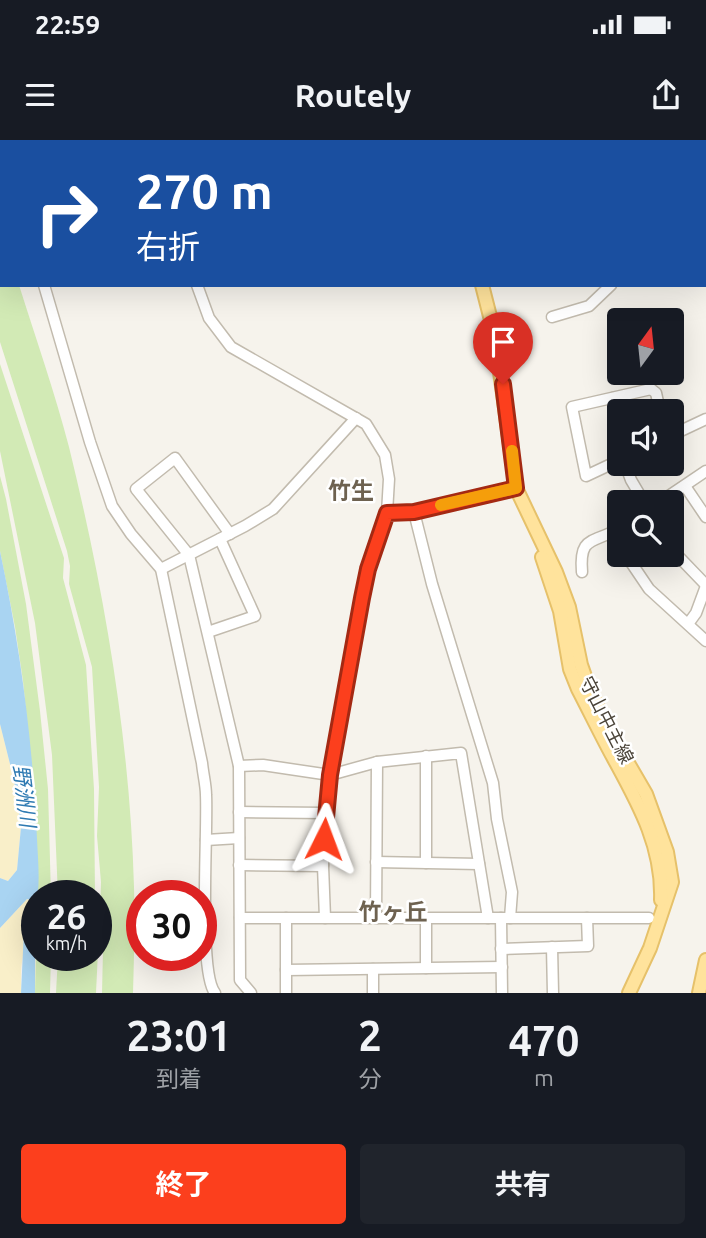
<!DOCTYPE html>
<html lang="ja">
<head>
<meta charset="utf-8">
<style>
  body { margin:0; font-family:Ubuntu,"Noto Sans JP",sans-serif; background:#20242c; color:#f1f3f6; height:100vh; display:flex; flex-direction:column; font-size:26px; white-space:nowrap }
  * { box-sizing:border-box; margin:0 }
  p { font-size:23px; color:#9ea1a6 }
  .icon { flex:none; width:38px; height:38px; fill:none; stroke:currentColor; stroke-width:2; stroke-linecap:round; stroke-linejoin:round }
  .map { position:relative; height:853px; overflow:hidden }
  .panel { display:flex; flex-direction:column; background:#171b24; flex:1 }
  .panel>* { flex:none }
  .banner { position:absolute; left:0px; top:0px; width:707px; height:147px; box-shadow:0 7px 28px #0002; background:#1a4fa0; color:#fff; overflow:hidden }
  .needle { width:46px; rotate:15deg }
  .controls { position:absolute; left:607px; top:168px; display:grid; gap:14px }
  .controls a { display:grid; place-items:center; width:77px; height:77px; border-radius:7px; background:#171b24; box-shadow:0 7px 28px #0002; font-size:35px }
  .speed { position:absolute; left:21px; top:740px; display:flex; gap:14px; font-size:35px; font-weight:700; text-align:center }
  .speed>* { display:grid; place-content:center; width:91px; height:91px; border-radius:50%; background:#171b24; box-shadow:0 7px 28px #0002; line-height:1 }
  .speed small { font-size:18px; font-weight:400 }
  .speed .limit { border:10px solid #d22; background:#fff; color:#111 }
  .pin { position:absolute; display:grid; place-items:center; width:60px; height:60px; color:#fff; margin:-72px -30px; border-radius:50% 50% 50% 0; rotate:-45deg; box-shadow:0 0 7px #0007 }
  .pin .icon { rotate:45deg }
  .me { position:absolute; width:77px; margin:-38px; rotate:3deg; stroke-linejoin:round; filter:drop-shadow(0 0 5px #0008) }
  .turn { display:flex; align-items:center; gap:24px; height:147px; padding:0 21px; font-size:32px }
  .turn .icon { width:91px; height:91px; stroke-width:2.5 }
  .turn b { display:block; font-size:49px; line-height:60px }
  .eta { display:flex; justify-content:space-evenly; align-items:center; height:119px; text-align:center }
  .eta b { font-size:42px; font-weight:700; line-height:49px }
  .action { display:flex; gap:14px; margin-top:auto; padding:14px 21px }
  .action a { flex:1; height:80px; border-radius:7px; background:#fc3f1d; color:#fff; font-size:28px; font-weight:700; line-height:80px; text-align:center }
  .action a+a { background:#20242c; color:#f1f3f6 }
  .status { display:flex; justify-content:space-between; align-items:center; height:49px; padding:0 35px; background:#171b24; direction:ltr }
  .status svg { height:19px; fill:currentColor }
  header { display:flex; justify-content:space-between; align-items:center; height:91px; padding:0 21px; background:#171b24; font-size:32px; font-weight:700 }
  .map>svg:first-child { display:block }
  .green { fill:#d2eab5 }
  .sand { fill:#f9efc9 }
  .water { fill:#a9d4f2 }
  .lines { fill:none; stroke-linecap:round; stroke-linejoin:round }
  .minor-casing { stroke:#c2bbae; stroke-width:13 }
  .major-casing { stroke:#e6c16a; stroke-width:16 }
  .minor { stroke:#fff; stroke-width:10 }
  .major { stroke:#ffe39c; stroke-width:12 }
  .route-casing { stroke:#a42913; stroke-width:18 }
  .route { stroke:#fc3f1d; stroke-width:12 }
  .slow { stroke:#f59e0b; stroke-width:12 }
  .labels { text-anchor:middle; stroke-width:5; stroke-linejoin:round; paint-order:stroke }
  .street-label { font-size:19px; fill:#4b4439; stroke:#fff }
  .water-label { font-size:21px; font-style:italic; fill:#2e7ab2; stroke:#fff }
  .quarter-label { font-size:23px; font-weight:bold; fill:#6e6250; stroke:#fff }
</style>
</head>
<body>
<div class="status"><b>22:59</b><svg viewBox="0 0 49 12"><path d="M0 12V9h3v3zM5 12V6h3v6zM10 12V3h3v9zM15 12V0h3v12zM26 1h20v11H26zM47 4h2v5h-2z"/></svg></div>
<header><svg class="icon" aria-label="menu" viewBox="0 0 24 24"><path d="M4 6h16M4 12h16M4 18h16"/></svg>Routely<svg class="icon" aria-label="share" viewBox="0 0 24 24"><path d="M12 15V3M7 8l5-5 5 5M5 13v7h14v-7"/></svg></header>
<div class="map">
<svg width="706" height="853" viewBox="0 0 706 853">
  <rect width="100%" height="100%" fill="#f6f3ec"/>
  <g class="green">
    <path d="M0,63L2,145H19C36,199 55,253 69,307C104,450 130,599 134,747C135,782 134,818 133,853H102L103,810L100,776L101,742L97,696L99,647L92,527L69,444L70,426L67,411L0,202Z"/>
    <path d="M0,224L64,418L63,438L86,525L94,649L95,756H58L52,615L35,483L0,311Z"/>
    <path d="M0,336L6,359L26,464L40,571L48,649L51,756H38L33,643L23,541L15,487L0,411Z"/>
    <path d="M37,766V816H51L50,853H35Z"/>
    <path d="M96,783L98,811L96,853H56L58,816H96Z"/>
  </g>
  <g class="sand">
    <path d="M0,584L14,640L21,687L17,730L8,741L0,738Z"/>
    <path d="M27,759L31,760V766L21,828V853H0V788Z"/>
  </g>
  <path class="water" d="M0,411C20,506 33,602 37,699C38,721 41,748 35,767V853H21L24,790L28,783L31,760L27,759L0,788V738L8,741L17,730L21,687L14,640L0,584Z"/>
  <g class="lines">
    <g class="minor-casing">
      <g id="minor">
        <path d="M141,0L142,2"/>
        <path d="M428,0L429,2"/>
        <path d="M605,2L606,0"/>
        <path d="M632,2L634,0"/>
        <path d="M0,13L2,17"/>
        <path d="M705,100L706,101"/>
        <path d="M44,145L90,302L112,366L131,394L161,429L202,623C203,634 206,645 206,655C208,691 198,832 215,853"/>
        <path d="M197,145L209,178L231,207L366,284L385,315L389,339L387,373L368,429L330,635L325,673L323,726L325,778"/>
        <path d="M552,177L589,166L611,145"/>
        <path d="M613,258L620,294"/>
        <path d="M672,295L706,279"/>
        <path d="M620,320L586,336L572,267L651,249L656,253L660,271"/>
        <path d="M625,324L631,340L644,362"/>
        <path d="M685,346L706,377"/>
        <path d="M660,362L706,331"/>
        <path d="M414,372L432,444L493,643L497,679L512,752L510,778"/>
        <path d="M387,373L414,372L516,348"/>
        <path d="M611,393L620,404"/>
        <path d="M230,394L175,318L136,349L189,415L239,626L240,840L251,853"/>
        <path d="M672,406L679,417L706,445"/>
        <path d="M626,415L649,449L706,501"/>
        <path d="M161,429L245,386L273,369L356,278"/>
        <path d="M582,432C579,395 593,404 620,388"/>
        <path d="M688,484L696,473L706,446"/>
        <path d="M208,492L255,476L220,399"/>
        <path d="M426,616V723"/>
        <path d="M239,626L263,625L330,635L377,622L461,613L488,778"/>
        <path d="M239,672L325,673"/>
        <path d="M206,700L239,698"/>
        <path d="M376,722L479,724"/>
        <path d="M239,725L323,726"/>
        <path d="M240,778H649"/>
        <path d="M286,778V853"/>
        <path d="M376,778L377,622"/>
        <path d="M501,778L502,853"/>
        <path d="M552,807L553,853"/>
        <path d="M501,809L588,806L587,778"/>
        <path d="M426,828V778"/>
        <path d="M373,829V853"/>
        <path d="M286,830L502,827"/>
      </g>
    </g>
    <g class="major-casing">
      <g id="major">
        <path d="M390,0L392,2"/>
        <path d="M113,2L118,0"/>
        <path d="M0,48L2,47"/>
        <path d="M482,145L495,196L516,348L556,432L569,467L581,525L588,545L607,587L646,654L667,712L672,742L650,808L629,853"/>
        <path d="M542,417L560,471L570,529L578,549C590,572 601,595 613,617C638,663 663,706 661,760"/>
        <path d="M699,853L706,820"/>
      </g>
    </g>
    <use href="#minor" class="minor"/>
    <use href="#major" class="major"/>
  </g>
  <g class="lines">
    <g class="route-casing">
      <path id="route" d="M324,699L330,635L362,458L368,429L387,373L414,372L516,348L503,244"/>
    </g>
    <use href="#route" class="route"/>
    <path class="slow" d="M441,365L516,348L512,311"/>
  </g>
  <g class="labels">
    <g class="street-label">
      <text transform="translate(607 580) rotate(63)" y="7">守山中主線</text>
    </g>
    <g class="water-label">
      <text transform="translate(24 656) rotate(83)" y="7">野洲川</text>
    </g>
    <g class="quarter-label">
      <text x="351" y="359">竹生</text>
      <text x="393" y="780">竹ヶ丘</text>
    </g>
  </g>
</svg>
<div class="controls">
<a><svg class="needle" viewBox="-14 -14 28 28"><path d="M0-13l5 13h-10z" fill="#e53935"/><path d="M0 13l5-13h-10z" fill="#9ea1a6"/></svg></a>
<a><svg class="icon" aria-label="sound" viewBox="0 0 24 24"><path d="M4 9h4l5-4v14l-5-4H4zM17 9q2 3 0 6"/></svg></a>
<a><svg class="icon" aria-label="search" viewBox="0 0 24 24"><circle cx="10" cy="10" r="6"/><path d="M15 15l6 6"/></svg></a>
</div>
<div class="speed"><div>26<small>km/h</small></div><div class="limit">30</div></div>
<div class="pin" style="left:503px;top:244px;background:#d93025"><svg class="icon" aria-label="arrive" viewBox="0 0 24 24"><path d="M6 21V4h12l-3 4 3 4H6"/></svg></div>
<svg class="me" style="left:324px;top:699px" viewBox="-20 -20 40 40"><path d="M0-17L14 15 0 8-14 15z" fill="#fc3f1d" stroke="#fff" stroke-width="4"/></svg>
<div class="banner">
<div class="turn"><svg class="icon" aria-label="right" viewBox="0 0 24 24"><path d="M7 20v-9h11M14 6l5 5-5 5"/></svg><div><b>270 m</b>右折</div></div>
</div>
</div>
<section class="panel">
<div class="eta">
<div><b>23:01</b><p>到着</p></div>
<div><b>2</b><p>分</p></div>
<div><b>470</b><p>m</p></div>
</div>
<div class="action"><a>終了</a><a>共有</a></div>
</section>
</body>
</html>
